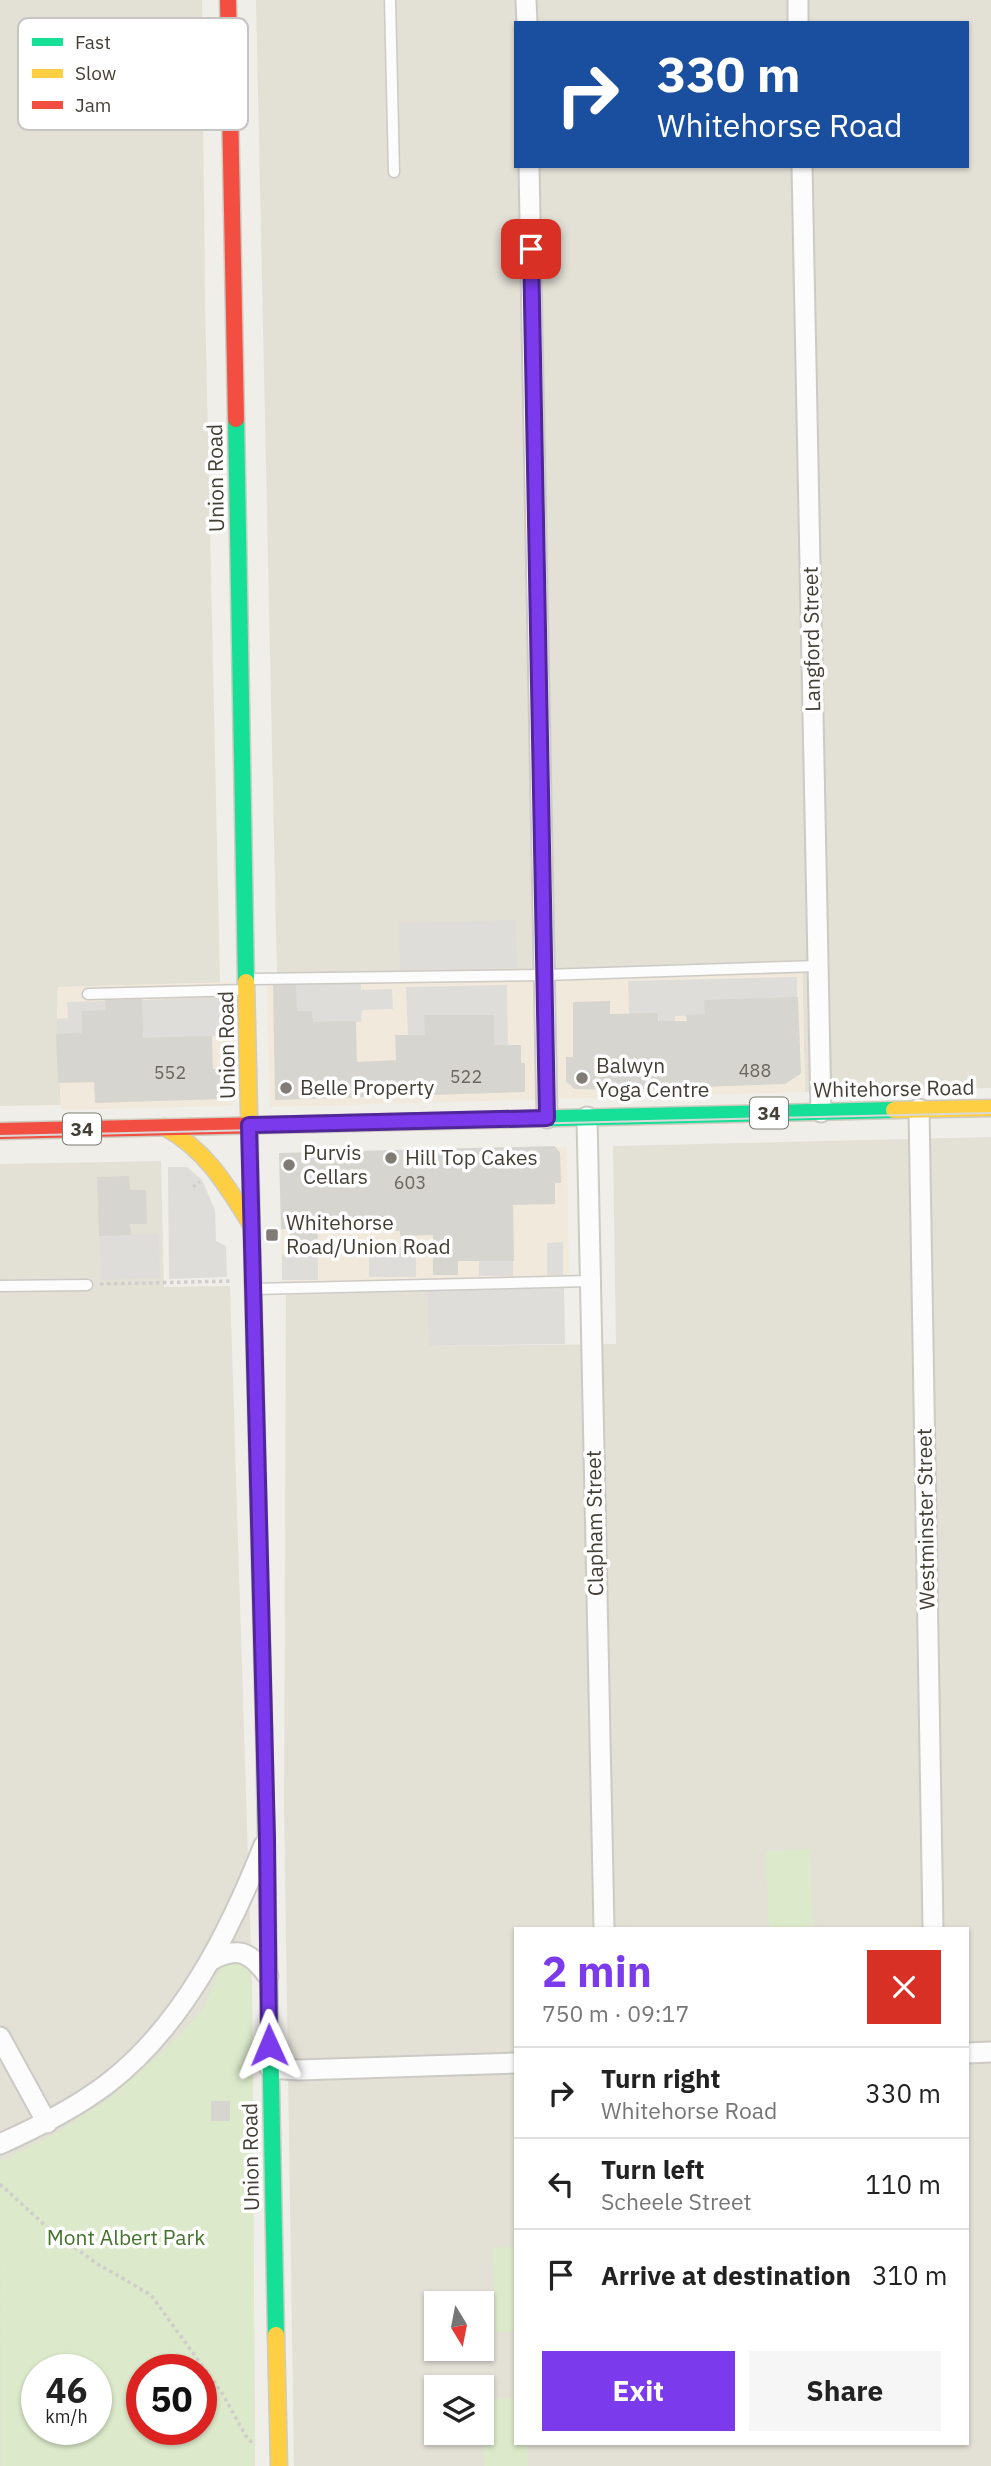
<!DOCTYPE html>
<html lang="en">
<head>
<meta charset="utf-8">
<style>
  body { margin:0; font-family:"IBM Plex Sans",sans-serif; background:#f6f6f6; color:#222; height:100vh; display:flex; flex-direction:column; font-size:26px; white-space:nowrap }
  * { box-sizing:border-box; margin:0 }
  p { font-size:23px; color:#767676 }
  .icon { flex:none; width:38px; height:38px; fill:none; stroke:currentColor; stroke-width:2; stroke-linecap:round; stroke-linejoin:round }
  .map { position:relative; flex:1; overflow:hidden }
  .side { position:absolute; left:514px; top:1927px; width:455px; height:518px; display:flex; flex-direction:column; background:#fff; border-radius:0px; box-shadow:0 2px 5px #0004 }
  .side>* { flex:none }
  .hud { position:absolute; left:514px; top:21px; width:455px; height:147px; border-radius:0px; box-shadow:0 2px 5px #0004; background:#1a4fa0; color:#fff; overflow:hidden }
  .needle { width:46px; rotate:170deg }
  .fabs { position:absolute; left:424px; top:2291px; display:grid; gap:14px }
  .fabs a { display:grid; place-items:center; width:70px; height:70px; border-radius:0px; background:#fff; box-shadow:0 2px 5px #0004; font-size:35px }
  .speed { position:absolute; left:21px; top:2354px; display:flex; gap:14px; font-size:35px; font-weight:700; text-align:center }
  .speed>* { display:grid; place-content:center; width:91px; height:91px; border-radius:50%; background:#fff; box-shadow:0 2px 5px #0004; line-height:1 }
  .speed small { font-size:18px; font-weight:400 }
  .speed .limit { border:10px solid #d22; background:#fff; color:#111 }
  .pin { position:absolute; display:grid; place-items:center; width:60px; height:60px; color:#fff; margin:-30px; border-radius:14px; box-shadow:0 4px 10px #0006 }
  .me { position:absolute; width:77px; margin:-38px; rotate:359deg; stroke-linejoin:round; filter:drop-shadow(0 0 5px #0008) }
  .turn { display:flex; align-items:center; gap:24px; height:147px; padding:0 28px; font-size:32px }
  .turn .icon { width:91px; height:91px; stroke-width:2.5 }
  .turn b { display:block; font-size:49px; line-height:60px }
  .round { display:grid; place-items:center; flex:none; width:74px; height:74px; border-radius:0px; background:#f6f6f6 }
  .head { display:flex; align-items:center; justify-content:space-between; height:119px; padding:0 28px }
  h1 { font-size:42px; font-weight:700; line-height:52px; color:#7c3aed }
  .cta { display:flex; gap:14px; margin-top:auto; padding:14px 28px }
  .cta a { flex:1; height:80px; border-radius:0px; background:#7c3aed; color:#fff; font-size:28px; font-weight:700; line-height:80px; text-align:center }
  .cta a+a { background:#f6f6f6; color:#222 }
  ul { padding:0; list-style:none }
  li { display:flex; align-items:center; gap:21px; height:91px; padding:0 28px; border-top:2px solid #e0e0e0 }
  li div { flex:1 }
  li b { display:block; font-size:26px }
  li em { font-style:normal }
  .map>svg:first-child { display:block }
  .residential { fill:#e3e0d6; fill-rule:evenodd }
  .commercial { fill:#f1eadc }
  .green { fill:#dce9ca; fill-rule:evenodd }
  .parking { fill:#deddd9 }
  .building { fill:#d7d5d0; stroke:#d7d5cf; stroke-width:2 }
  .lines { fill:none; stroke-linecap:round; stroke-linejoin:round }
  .lane-casing { stroke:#cccac5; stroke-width:13 }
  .street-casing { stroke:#cccac5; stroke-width:23 }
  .fast-casing { stroke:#cecbc0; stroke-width:19 }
  .slow-casing { stroke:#cecbc0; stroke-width:19 }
  .jam-casing { stroke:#cecbc0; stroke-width:19 }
  .path { stroke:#d0cecb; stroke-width:3.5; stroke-dasharray:3.5 3.5; stroke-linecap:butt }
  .lane { stroke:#fdfcfc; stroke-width:10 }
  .street { stroke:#fdfcfc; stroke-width:19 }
  .fast { stroke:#16e098; stroke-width:16 }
  .slow { stroke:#ffcf43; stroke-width:16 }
  .jam { stroke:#f24e42; stroke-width:16 }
  .tram { stroke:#d9d9d8; stroke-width:2 }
  .route-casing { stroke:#51269a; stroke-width:18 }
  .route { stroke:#7c3aed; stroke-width:12 }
  .poi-dot { fill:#807c75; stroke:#fff; stroke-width:2.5 }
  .labels { text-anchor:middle; stroke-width:7; stroke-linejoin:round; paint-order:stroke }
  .number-label { font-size:18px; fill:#6a665e }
  .shield { fill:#fff; stroke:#7c7972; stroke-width:2 }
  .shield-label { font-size:19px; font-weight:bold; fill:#443f36 }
  .street-label { font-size:21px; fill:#443f36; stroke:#fff }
  .poi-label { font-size:21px; fill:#443f36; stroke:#fff; text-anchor:start }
  .park-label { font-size:21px; fill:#45732c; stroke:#fff }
  .key { fill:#fff; stroke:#c7c5c3; stroke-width:2 }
  .key-label { font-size:19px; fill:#443f36 }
</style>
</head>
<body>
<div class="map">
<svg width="991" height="2466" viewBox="0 0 991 2466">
  <rect width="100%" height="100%" fill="#efeee9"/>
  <g class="residential">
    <path d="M0,0H202L205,301L220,983L58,987L57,1019L61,1105L0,1106Z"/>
    <path d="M256,0H991V1088L805,1092L802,966L277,978ZM516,23H968V166H516Z"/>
    <path d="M991,1137V2466H294L284,1808L286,1295L427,1291L430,1346L616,1344L613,1146ZM516,1928H968V2443H516ZM436,2303H481V2348H436ZM436,2387H481V2432H436Z"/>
    <path d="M161,1161L164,1287L230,1286L252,1985L255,2466H0V1164ZM37,2370H96V2429H37ZM142,2370H201V2429H142Z"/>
  </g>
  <g class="commercial">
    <path d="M802,965L805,1092L270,1107L266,978Z"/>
    <path d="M230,982L233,1106L61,1110L57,1019L58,987Z"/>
    <path d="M567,1147L569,1284L282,1294L280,1154Z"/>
  </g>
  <g class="green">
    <path d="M810,1849L813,1928H769L766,1851Z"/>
    <path d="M246,1961L252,1985L255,2466H1L0,2162L49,2137L110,2098L173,2042L203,2009L222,1964ZM37,2370H96V2429H37ZM142,2370H201V2429H142Z"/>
    <path d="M516,2247V2332H496L493,2248Z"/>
    <path d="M516,2398V2443H527L528,2466H484L482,2399Z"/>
  </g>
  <g class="parking">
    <path d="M516,920L517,968L400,971L399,923Z"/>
    <path d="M797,977V998L706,1001V1015L675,1016V1022H659L658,1014H629L628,981Z"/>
    <path d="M361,982V990L392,989L393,1009L362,1010L361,1022L312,1023L311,1012H296L295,984Z"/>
    <path d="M507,985L508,1046L493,1047V1017L444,1041L443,1016H426V1036H408L406,987Z"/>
    <path d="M220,997L221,1036L142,1039L141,1000Z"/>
    <path d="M106,1001L107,1011L83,1012V1034L57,1035V1019L68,1018L67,1002Z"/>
    <path d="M168,1167H187L202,1180L215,1210L216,1241L226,1246L227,1277L169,1279Z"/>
    <path d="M159,1234L160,1278L101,1280L100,1235Z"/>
    <path d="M563,1242V1275H547V1243Z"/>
    <path d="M369,1245H384V1248H416V1277H369Z"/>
    <path d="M318,1253V1280H282V1254Z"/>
    <rect x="479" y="1260" width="34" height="16"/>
    <path d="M564,1288L565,1344L429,1346L427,1291Z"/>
  </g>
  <g class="building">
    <path d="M274,986H295L296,1012H311L312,1023L355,1022L356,1063L397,1061L396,1036H426L425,1016H493V1046H520V1064H524V1091L276,1099Z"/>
    <path d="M797,998L800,1073L785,1083L615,1089L575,1088L567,1081V1058H574V1003L609,1002V1015L657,1014V1022H688L687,1016L706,1015L705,1001Z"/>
    <path d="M141,1000L142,1039L211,1037L212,1070H221L222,1098L96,1102L95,1081L59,1082L57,1035L83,1034V1012L107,1011L106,1001Z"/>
    <path d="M554,1147L559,1153L560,1182H554V1203L512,1204L513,1260H457V1274H434V1234L401,1235V1230H380V1221H333L334,1227H316L318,1253L290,1254L291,1228H282L280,1154Z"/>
    <path d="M128,1177L129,1191H145L146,1223H129L130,1234L100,1235L98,1178Z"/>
    <rect x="212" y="2102" width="17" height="18"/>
  </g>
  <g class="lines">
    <g class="lane-casing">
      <g id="lane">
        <path d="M390,0L394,172"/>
        <path d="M246,979L545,975L819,966"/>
        <path d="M88,994L246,990"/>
        <path d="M0,1286L87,1285"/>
        <path d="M254,1289L589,1281"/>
      </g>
    </g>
    <g class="street-casing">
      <g id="street">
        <path d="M526,0L527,23"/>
        <path d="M798,0V23"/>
        <path d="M529,166L547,1118"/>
        <path d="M802,166L821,1112"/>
        <path d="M919,1109L933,1928"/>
        <path d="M587,1117L604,1928"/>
        <path d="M210,1961C237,1946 250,1951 268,1976"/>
        <path d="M0,2037L47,2123"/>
        <path d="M968,2053L991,2052"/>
        <path d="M270,2068L299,2070L516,2063"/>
        <path d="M0,2144C38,2127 74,2109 107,2084C183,2026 230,1931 264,1845"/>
      </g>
    </g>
    <g class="fast-casing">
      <g id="fast">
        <path d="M236,419L246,982"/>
        <path d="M314,1124L894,1110"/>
        <path d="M264,1728L276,2335"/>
      </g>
    </g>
    <g class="slow-casing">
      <g id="slow">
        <path d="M246,982L253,1283"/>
        <path d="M894,1110L991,1108"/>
        <path d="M164,1127C205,1149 226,1184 250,1223"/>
        <path d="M276,2335L279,2466"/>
      </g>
    </g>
    <g class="jam-casing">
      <g id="jam">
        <path d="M228,0L236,419"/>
        <path d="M0,1131L314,1124"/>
        <path d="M253,1283L264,1728"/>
      </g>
    </g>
    <g class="path">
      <path d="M193,1187L200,1182"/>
      <path d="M100,1284L232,1281"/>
      <path d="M0,2184L49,2229L96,2263L151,2295L222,2393L247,2438L255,2445"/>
    </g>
    <use href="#lane" class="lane"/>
    <use href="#street" class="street"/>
    <use href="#fast" class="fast"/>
    <use href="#slow" class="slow"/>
    <use href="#jam" class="jam"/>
    <path class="tram" d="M0,1136L991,1113"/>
  </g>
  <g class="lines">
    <g class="route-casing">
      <path id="route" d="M269,2045L267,1838L249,1125L547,1118L531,249"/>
    </g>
    <use href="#route" class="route"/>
  </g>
  <g class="poi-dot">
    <circle cx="582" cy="1078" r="7"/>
    <circle cx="286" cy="1088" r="7"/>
    <circle cx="391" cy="1158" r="7"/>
    <circle cx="289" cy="1165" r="7"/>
    <rect x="265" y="1228" width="14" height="14" rx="3.5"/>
  </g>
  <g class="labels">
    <g class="number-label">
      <text x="755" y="1077">488</text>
      <text x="170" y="1079">552</text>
      <text x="466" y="1083">522</text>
      <text x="410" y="1189">603</text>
    </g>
    <g class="shield">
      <rect x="750" y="1097.5" width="38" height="31" rx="5"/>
      <rect x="63" y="1113.5" width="38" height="31" rx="5"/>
    </g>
    <g class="shield-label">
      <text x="769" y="1120">34</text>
      <text x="82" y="1136">34</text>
    </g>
    <g class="street-label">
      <text transform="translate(216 478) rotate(-91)" y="7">Union Road</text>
      <text transform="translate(812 639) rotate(-91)" y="7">Langford Street</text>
      <text transform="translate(227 1045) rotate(-91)" y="7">Union Road</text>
      <text transform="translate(894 1089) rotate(-1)" y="7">Whitehorse Road</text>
      <text transform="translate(926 1519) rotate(-91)" y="7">Westminster Street</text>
      <text transform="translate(595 1523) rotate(-91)" y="7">Clapham Street</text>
      <text transform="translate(251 2157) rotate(-91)" y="7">Union Road</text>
    </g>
    <g class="poi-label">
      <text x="596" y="1073">Balwyn<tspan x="596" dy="24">Yoga Centre</tspan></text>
      <text x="300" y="1095">Belle Property</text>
      <text x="303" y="1160">Purvis<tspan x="303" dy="24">Cellars</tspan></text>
      <text x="405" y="1165">Hill Top Cakes</text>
      <text x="286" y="1230">Whitehorse<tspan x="286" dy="24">Road/Union Road</tspan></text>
    </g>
    <g class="park-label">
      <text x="126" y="2245">Mont Albert Park</text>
    </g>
  </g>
  <rect x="18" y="18" width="230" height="112" rx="10" class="key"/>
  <rect x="32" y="38" width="31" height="8" fill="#16e098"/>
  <rect x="32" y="69" width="31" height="9" fill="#ffcf43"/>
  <rect x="32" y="101" width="31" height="8" fill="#f24e42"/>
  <g class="key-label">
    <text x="75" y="49">Fast</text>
    <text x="75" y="80">Slow</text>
    <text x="75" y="112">Jam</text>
  </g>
</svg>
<div class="fabs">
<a><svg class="needle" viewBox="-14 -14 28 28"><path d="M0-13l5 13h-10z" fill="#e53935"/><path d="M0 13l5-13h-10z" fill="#767676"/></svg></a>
<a><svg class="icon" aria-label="layers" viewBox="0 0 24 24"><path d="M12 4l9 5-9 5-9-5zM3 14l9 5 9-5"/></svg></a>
</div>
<div class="speed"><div>46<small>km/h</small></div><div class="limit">50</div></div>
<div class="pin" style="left:531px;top:249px;background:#d93025"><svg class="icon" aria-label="arrive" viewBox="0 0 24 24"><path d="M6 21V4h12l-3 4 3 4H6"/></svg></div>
<svg class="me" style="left:269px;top:2045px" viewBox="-20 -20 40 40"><path d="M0-17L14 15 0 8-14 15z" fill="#7c3aed" stroke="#fff" stroke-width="4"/></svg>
<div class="hud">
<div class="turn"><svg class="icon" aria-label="right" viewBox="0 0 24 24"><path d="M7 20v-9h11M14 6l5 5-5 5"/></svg><div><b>330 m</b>Whitehorse Road</div></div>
</div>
<section class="side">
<div class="head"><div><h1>2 min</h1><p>750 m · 09:17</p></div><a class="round" style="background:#d93025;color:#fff"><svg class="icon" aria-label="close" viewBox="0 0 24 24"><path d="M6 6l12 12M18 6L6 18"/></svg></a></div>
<ul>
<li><svg class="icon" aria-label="right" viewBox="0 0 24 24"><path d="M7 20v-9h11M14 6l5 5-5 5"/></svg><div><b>Turn right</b><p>Whitehorse Road</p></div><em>330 m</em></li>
<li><svg class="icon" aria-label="left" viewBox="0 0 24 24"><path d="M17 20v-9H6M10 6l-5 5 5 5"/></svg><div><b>Turn left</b><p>Scheele Street</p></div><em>110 m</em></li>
<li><svg class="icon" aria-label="arrive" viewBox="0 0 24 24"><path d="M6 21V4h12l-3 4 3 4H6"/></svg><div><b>Arrive at destination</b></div><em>310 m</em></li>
</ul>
<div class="cta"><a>Exit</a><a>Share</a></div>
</section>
</div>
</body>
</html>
